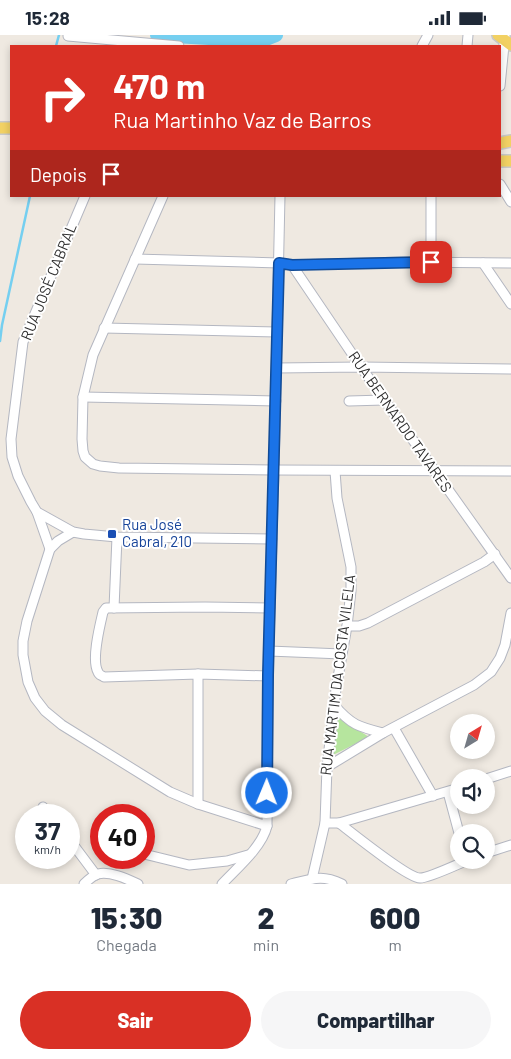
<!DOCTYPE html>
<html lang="pt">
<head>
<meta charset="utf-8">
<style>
  body { margin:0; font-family:Barlow,sans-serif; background:#f6f6f7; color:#1f2937; height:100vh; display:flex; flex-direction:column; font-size:19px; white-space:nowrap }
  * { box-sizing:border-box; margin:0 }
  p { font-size:16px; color:#747a83 }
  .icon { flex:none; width:28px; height:28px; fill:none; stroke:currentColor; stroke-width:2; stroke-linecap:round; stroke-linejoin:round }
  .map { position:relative; height:849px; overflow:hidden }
  .drawer { display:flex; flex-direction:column; background:#fff; flex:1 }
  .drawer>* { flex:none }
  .guide { position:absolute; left:10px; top:10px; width:491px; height:152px; border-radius:0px; box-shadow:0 2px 8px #0003; background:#d93025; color:#fff; overflow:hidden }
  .needle { width:32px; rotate:37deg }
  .fabs { position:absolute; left:450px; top:679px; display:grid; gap:10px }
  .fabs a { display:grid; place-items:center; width:45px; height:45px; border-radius:50%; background:#fff; box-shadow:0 2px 8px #0003; font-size:25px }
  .speed { position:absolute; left:15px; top:769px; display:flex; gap:10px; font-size:25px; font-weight:700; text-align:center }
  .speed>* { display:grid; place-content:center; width:65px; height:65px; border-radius:50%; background:#fff; box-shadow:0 2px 8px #0003; line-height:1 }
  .speed small { font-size:12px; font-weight:400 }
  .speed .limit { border:8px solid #d22; background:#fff; color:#111 }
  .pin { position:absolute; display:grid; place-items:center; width:42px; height:42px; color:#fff; margin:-21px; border-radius:10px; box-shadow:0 2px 8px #0006 }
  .me { position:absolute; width:55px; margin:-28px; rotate:1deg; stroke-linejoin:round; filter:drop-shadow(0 0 4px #0008) }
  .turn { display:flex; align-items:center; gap:18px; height:105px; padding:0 20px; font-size:22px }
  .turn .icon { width:65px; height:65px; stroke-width:2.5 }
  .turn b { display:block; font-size:35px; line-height:42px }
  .then { display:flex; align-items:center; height:48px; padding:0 20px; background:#0003; gap:10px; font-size:19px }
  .eta { display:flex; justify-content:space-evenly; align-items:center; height:85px; text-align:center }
  .eta b { font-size:30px; font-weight:800; line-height:35px }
  .cta { display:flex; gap:10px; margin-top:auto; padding:10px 20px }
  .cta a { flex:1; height:58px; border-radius:30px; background:#d93025; color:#fff; font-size:20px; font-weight:800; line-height:58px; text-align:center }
  .cta a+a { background:#f6f6f7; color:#1f2937 }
  .status { display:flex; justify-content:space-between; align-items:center; height:35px; padding:0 25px; background:#fff; direction:ltr }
  .status svg { height:14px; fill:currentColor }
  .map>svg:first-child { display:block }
  .green { fill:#b6e59e }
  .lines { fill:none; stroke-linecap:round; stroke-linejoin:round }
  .stream { stroke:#75cff0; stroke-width:2.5 }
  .river { stroke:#75cff0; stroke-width:14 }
  .minor-casing { stroke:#b4b7c1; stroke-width:11 }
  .major-casing { stroke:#c9c9c9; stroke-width:14 }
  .minor { stroke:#fff; stroke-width:9 }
  .major { stroke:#f2d163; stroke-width:11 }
  .route-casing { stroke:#114b97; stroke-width:12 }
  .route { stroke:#1a73e8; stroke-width:9 }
  .transit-dot { fill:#1a4fb4; stroke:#fff; stroke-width:2 }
  .labels { text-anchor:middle; stroke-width:4; stroke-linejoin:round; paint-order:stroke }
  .street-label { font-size:15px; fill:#2e2e2e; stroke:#fff }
  .transit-label { font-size:15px; fill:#164399; stroke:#fff; text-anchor:start }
</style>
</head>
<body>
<div class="status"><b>15:28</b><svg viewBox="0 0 49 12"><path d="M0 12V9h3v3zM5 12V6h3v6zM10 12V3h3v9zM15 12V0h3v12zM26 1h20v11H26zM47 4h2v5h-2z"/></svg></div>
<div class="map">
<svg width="511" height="849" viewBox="0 0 511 849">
  <rect width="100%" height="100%" fill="#efe9e1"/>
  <path class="green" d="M336,681L369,702L331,721Z"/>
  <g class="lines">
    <g class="stream">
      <path d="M56,11L59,0"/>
      <path d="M0,306L2,290L30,161"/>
    </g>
    <path class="river" d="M157,0L261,6L276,0"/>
    <g class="minor-casing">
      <g id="minor">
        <path d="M68,1L179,11"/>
        <path d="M422,11L428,0"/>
        <path d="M467,11L468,0"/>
        <path d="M500,51L505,0"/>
        <path d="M500,149L511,167"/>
        <path d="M85,161L23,307L11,404L12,422L18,441L31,467L37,477L73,497L84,499L117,502L272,504"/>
        <path d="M163,161L93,320L83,362L82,404L83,416L85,422L93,429L100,431L119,433L274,435L511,436"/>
        <path d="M431,161V227"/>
        <path d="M135,224L279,228L292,230L403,227L511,228"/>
        <path d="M483,228L511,269"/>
        <path d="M292,230L361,332L511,543"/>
        <path d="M104,293L277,297"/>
        <path d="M277,333L361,332L511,334"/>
        <path d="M83,362L276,366"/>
        <path d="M349,366L384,365"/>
        <path d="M37,477L50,514"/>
        <path d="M73,497L58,506L50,514L27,586L23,606V620L28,647L35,663L45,676L62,690L170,757L198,769L267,791"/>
        <path d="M114,573L117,502"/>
        <path d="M347,591H359L368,588L484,527L495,519"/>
        <path d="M269,616L342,619"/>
        <path d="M268,641L198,639L104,642C101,640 99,640 98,637C91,625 100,590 103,577L106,573L205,572L270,573"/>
        <path d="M334,670C351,690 359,692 383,698"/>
        <path d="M394,693L433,761"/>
        <path d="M327,732L383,698L474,650L491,637L500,623L505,610L511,578"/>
        <path d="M486,744L511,736"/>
        <path d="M448,757L459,798"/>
        <path d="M198,769V639"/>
        <path d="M43,772L49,780"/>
        <path d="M325,788H339L459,753"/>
        <path d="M339,788C352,798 408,843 420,843C429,843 458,829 468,825"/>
        <path d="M98,797L101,800"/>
        <path d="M69,804L96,840"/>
        <path d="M486,818L511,810"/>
        <path d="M144,819L189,830L227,826L248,820"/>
        <path d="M312,844L325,788L327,732L336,654L347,591L351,556V532L337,463L335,436"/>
        <path d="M84,849C88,845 92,841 98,839C110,836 127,844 138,849"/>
        <path d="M222,849C237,833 262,812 267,791L268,641L274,435L280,161"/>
        <path d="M291,849C313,844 321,839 342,849"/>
      </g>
    </g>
    <g class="major-casing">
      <g id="major">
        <path d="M498,0L511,10"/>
        <path d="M0,93H11"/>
        <path d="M500,108L511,106"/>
        <path d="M500,126H511"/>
      </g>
    </g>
    <use href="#minor" class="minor"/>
    <use href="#major" class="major"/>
  </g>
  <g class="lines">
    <g class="route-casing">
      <path id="route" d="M267,758L268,640L279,228L292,230L431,227"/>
    </g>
    <use href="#route" class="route"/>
  </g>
  <rect class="transit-dot" x="107" y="494" width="10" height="10" rx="2.5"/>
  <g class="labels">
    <g class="street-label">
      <text transform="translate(49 247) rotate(-68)" y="5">RUA JOSÉ CABRAL</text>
      <text transform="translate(400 387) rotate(55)" y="5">RUA BERNARDO TAVARES</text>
      <text transform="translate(338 640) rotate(-83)" y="5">RUA MARTIM DA COSTA VILELA</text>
    </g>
    <g class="transit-label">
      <text x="122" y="495">Rua José<tspan x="122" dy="17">Cabral, 210</tspan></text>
    </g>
  </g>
</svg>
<div class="fabs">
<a><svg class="needle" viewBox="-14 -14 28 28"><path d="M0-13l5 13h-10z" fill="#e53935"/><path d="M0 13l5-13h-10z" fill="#747a83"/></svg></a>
<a><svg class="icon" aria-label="sound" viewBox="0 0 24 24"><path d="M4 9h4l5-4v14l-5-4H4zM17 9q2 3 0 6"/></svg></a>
<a><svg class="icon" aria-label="search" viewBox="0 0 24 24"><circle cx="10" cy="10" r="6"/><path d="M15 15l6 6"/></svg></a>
</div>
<div class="speed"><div>37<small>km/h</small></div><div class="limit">40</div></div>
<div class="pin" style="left:431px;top:227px;background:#d93025"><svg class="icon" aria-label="arrive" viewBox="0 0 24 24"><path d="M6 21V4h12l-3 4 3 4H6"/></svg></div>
<svg class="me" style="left:267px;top:758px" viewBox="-20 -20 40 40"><circle r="17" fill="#1a73e8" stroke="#fff" stroke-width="3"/><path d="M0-11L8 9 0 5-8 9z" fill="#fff"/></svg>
<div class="guide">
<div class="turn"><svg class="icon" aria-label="right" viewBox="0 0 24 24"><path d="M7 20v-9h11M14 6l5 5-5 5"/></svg><div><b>470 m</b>Rua Martinho Vaz de Barros</div></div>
<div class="then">Depois<svg class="icon" aria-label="arrive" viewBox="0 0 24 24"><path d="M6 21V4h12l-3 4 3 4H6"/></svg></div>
</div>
</div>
<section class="drawer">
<div class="eta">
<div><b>15:30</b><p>Chegada</p></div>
<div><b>2</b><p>min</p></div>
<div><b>600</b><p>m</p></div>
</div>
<div class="cta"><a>Sair</a><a>Compartilhar</a></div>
</section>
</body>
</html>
